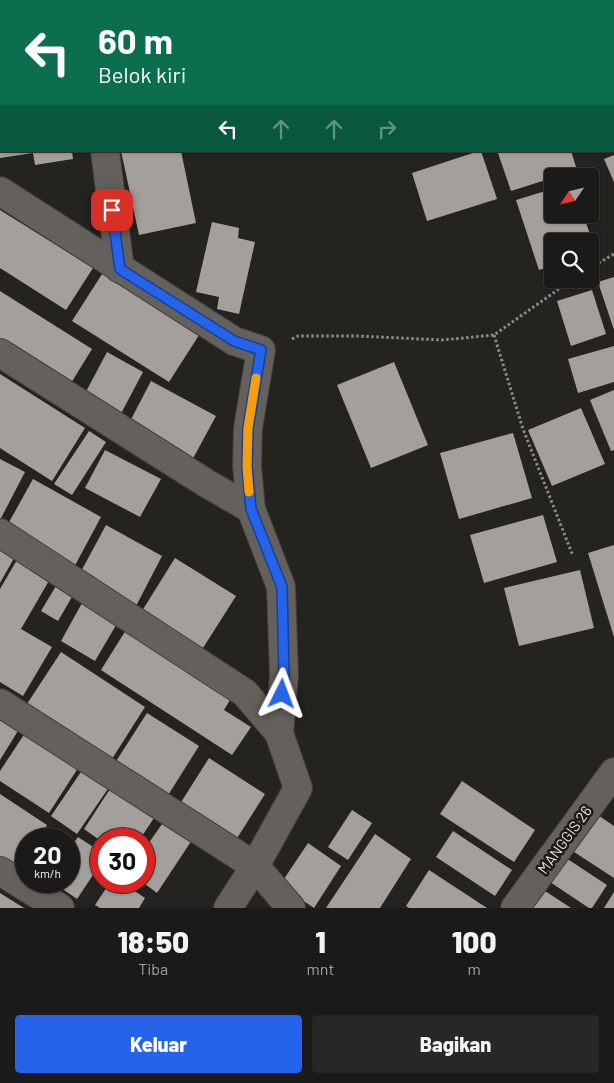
<!DOCTYPE html>
<html lang="id">
<head>
<meta charset="utf-8">
<style>
  body { margin:0; font-family:Barlow,sans-serif; background:#292725; color:#f1f3f6; height:100vh; display:flex; flex-direction:column; font-size:19px; white-space:nowrap }
  * { box-sizing:border-box; margin:0 }
  p { font-size:16px; color:#a0a1a2 }
  .icon { flex:none; width:28px; height:28px; fill:none; stroke:currentColor; stroke-width:2; stroke-linecap:round; stroke-linejoin:round }
  .map { position:relative; height:908px; overflow:hidden }
  .details { display:flex; flex-direction:column; background:#1c1a18; flex:1 }
  .details>* { flex:none }
  .banner { position:absolute; left:0px; top:0px; width:615px; height:152px; box-shadow:0 1px 4px #0004,0 0 0 1px #3a3837; background:#0b6e4f; color:#fff; overflow:hidden }
  .needle { width:32px; rotate:235deg }
  .tools { position:absolute; left:544px; top:168px; display:grid; gap:10px }
  .tools a { display:grid; place-items:center; width:55px; height:55px; border-radius:5px; background:#1c1a18; box-shadow:0 1px 4px #0004,0 0 0 1px #3a3837; font-size:25px }
  .speed { position:absolute; left:15px; top:828px; display:flex; gap:10px; font-size:25px; font-weight:700; text-align:center }
  .speed>* { display:grid; place-content:center; width:65px; height:65px; border-radius:50%; background:#1c1a18; box-shadow:0 1px 4px #0004,0 0 0 1px #3a3837; line-height:1 }
  .speed small { font-size:12px; font-weight:400 }
  .speed .limit { border:8px solid #d22; background:#fff; color:#111 }
  .pin { position:absolute; display:grid; place-items:center; width:42px; height:42px; color:#fff; margin:-21px; border-radius:10px; box-shadow:0 2px 8px #0006 }
  .me { position:absolute; width:55px; margin:-28px; rotate:3deg; stroke-linejoin:round; filter:drop-shadow(0 0 4px #0008) }
  .turn { display:flex; align-items:center; gap:18px; height:105px; padding:0 15px; font-size:22px }
  .turn .icon { width:65px; height:65px; stroke-width:2.5 }
  .turn b { display:block; font-size:35px; line-height:42px }
  .lanes { display:flex; align-items:center; height:48px; padding:0 15px; background:#0003; justify-content:center; gap:25px; direction:ltr }
  .lanes .off { opacity:.35 }
  .eta { display:flex; justify-content:space-evenly; align-items:center; height:85px; text-align:center }
  .eta b { font-size:30px; font-weight:800; line-height:35px }
  .primary-button { display:flex; gap:10px; margin-top:auto; padding:10px 15px }
  .primary-button a { flex:1; height:58px; border-radius:5px; background:#2563eb; color:#fff; font-size:20px; font-weight:800; line-height:58px; text-align:center }
  .primary-button a+a { background:#292725; color:#f1f3f6 }
  .map>svg:first-child { display:block }
  .building { fill:#a3a09c }
  .lines { fill:none; stroke-linecap:round; stroke-linejoin:round }
  .minor-casing { stroke:#42403e; stroke-width:30 }
  .path { stroke:#8b8a87; stroke-width:3; stroke-dasharray:2.5 2.5; stroke-linecap:butt }
  .minor { stroke:#64615d; stroke-width:28 }
  .route-casing { stroke:#184099; stroke-width:12 }
  .route { stroke:#2563eb; stroke-width:9 }
  .slow { stroke:#f59e0b; stroke-width:9 }
  .labels { text-anchor:middle; stroke-width:5; stroke-linejoin:round; paint-order:stroke }
  .street-label { font-size:15px; fill:#e6e5e2; stroke:#1c1a17 }
</style>
</head>
<body>
<div class="map">
<svg width="614" height="908" viewBox="0 0 614 908">
  <rect width="100%" height="100%" fill="#252320"/>
  <g class="building">
    <path d="M0,151H72L73,159L35,165L33,153L0,158Z"/>
    <path d="M121,151H181L196,223L139,235Z"/>
    <path d="M479,151H481L497,199L427,221L412,173Z"/>
    <path d="M504,151H571L577,170L557,176H552V178L511,191L498,153Z"/>
    <path d="M614,155V182L604,159Z"/>
    <path d="M552,189V214H583L596,252L590,254V241H552V266L539,270L516,200Z"/>
    <path d="M0,210L93,268L66,310L0,268Z"/>
    <path d="M212,222L239,228L238,238L255,242L239,314L217,309L219,297L196,292Z"/>
    <path d="M104,271L201,332L169,382L72,321Z"/>
    <path d="M614,277V330L598,282Z"/>
    <path d="M592,290L606,334L571,346L557,301Z"/>
    <path d="M0,291L92,349L68,388L0,345Z"/>
    <path d="M614,346V382L578,393L568,359Z"/>
    <path d="M107,352L143,372L116,423L80,403Z"/>
    <path d="M394,362L428,445L371,468L337,385Z"/>
    <path d="M0,374L85,428L52,481L0,448Z"/>
    <path d="M151,381L216,416L190,464L126,429Z"/>
    <path d="M614,390V450L611,451L590,400Z"/>
    <path d="M581,408L605,464L552,486L528,430Z"/>
    <path d="M89,431L106,442L72,495L54,484Z"/>
    <path d="M513,433L532,498L459,519L440,453Z"/>
    <path d="M105,450L161,479L140,517L85,488Z"/>
    <path d="M0,459L25,472L0,520Z"/>
    <path d="M33,479L101,517L72,571L3,533Z"/>
    <path d="M543,515L557,562L484,583L470,535Z"/>
    <path d="M106,525L162,556L135,608L78,577Z"/>
    <path d="M0,541L18,551L0,583Z"/>
    <path d="M614,545V637L588,553Z"/>
    <path d="M21,553L54,572L21,629L52,647L23,696L0,682V589Z"/>
    <path d="M175,558L236,596L203,648L142,611Z"/>
    <path d="M580,570L594,628L519,646L504,588Z"/>
    <path d="M59,581L76,590L58,621L41,611Z"/>
    <path d="M87,594L122,615L95,661L61,641Z"/>
    <path d="M131,622L236,690L224,710L251,727L232,755L101,670Z"/>
    <path d="M61,652L145,707L110,762L25,707Z"/>
    <path d="M0,712L21,726L0,760Z"/>
    <path d="M147,713L199,746L165,800L113,766Z"/>
    <path d="M27,730L80,765L49,813L0,781V771Z"/>
    <path d="M209,758L265,794L234,843L178,807Z"/>
    <path d="M85,766L112,783L77,834L51,816Z"/>
    <path d="M462,781L535,830L514,862L440,814Z"/>
    <path d="M112,786L156,815L140,839H101V841L84,829Z"/>
    <path d="M0,794L47,825L39,839H26V858L19,868L0,856Z"/>
    <path d="M352,810L372,823L348,860L328,847Z"/>
    <path d="M592,811L614,826V878L568,848Z"/>
    <path d="M164,821L192,840L157,893L141,881H144V850Z"/>
    <path d="M453,831L512,870L495,896L436,857Z"/>
    <path d="M375,834L411,859L380,908H326Z"/>
    <path d="M78,837L101,852V863L77,899L51,881H69V850Z"/>
    <path d="M308,843L341,866L314,908L280,885Z"/>
    <path d="M563,856L607,885L592,908H589L547,880Z"/>
    <path d="M429,870L487,908H409L406,906Z"/>
    <path d="M111,881H120L145,898L139,908H100L95,905Z"/>
    <path d="M545,891L571,908H533Z"/>
    <path d="M614,892V908H604Z"/>
    <path d="M0,893L24,908H0Z"/>
  </g>
  <g class="lines">
    <g class="minor-casing">
      <g id="minor">
        <path d="M1,0L3,1"/>
        <path d="M105,151L120,269"/>
        <path d="M0,191L234,341L261,350L248,428L247,466L251,509L281,587L284,675L279,733"/>
        <path d="M0,353L206,483L251,509"/>
        <path d="M0,533L245,693L279,733L298,788L255,866L291,908"/>
        <path d="M0,703L255,866L228,908"/>
        <path d="M0,871L60,908"/>
        <path d="M515,908L614,772"/>
      </g>
    </g>
    <g class="path">
      <path d="M590,268L614,254"/>
      <path d="M494,335L523,429L573,556"/>
      <path d="M292,339L298,336H358L442,340L494,335L573,279"/>
    </g>
    <use href="#minor" class="minor"/>
  </g>
  <g class="lines">
    <g class="route-casing">
      <path id="route" d="M112,210L120,269L234,341L261,350L248,428L247,466L251,509L282,587L284,675L282,694"/>
    </g>
    <use href="#route" class="route"/>
    <path class="slow" d="M249,492L247,466L248,428L256,378"/>
  </g>
  <g class="labels">
    <g class="street-label">
      <text transform="translate(565 840) rotate(-54)" y="5">MANGGIS 26</text>
    </g>
  </g>
</svg>
<div class="tools">
<a><svg class="needle" viewBox="-14 -14 28 28"><path d="M0-13l5 13h-10z" fill="#e53935"/><path d="M0 13l5-13h-10z" fill="#a0a1a2"/></svg></a>
<a><svg class="icon" aria-label="search" viewBox="0 0 24 24"><circle cx="10" cy="10" r="6"/><path d="M15 15l6 6"/></svg></a>
</div>
<div class="speed"><div>20<small>km/h</small></div><div class="limit">30</div></div>
<div class="pin" style="left:112px;top:210px;background:#d93025"><svg class="icon" aria-label="arrive" viewBox="0 0 24 24"><path d="M6 21V4h12l-3 4 3 4H6"/></svg></div>
<svg class="me" style="left:282px;top:694px" viewBox="-20 -20 40 40"><path d="M0-17L14 15 0 8-14 15z" fill="#2563eb" stroke="#fff" stroke-width="4"/></svg>
<div class="banner">
<div class="turn"><svg class="icon" aria-label="left" viewBox="0 0 24 24"><path d="M17 20v-9H6M10 6l-5 5 5 5"/></svg><div><b>60 m</b>Belok kiri</div></div>
<div class="lanes"><svg class="icon" aria-label="left" viewBox="0 0 24 24"><path d="M17 20v-9H6M10 6l-5 5 5 5"/></svg><svg class="icon off" aria-label="ahead" viewBox="0 0 24 24"><path d="M12 20V5M6 11l6-6 6 6"/></svg><svg class="icon off" aria-label="ahead" viewBox="0 0 24 24"><path d="M12 20V5M6 11l6-6 6 6"/></svg><svg class="icon off" aria-label="right" viewBox="0 0 24 24"><path d="M7 20v-9h11M14 6l5 5-5 5"/></svg></div>
</div>
</div>
<section class="details">
<div class="eta">
<div><b>18:50</b><p>Tiba</p></div>
<div><b>1</b><p>mnt</p></div>
<div><b>100</b><p>m</p></div>
</div>
<div class="primary-button"><a>Keluar</a><a>Bagikan</a></div>
</section>
</body>
</html>
